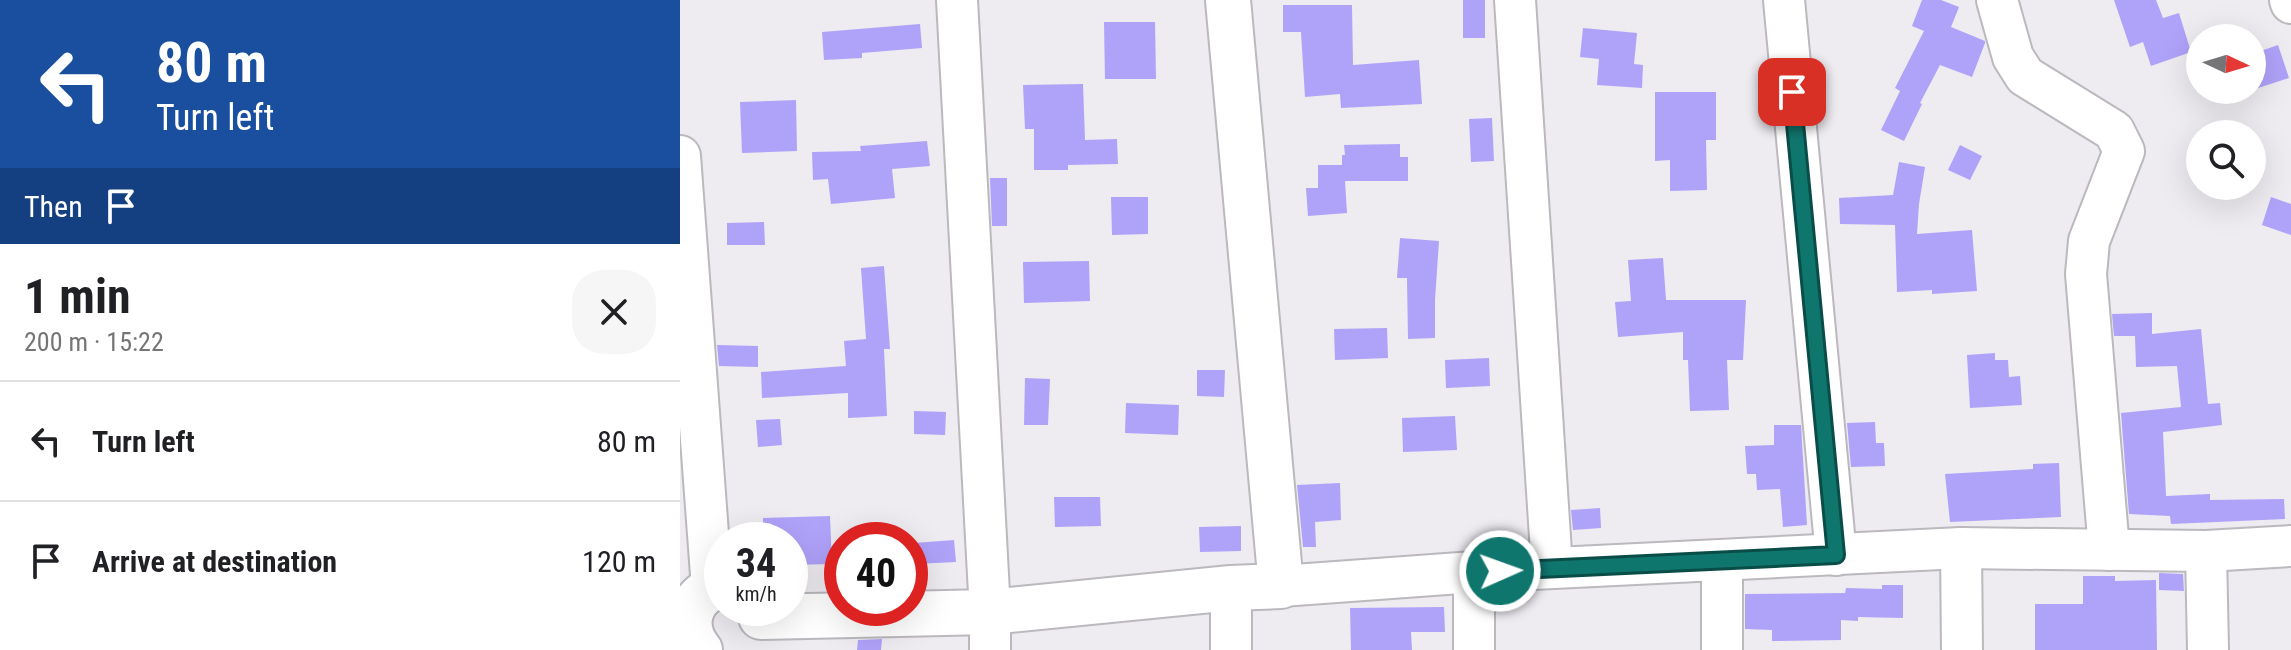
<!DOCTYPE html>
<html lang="en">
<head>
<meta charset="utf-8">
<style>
  body { margin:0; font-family:"Roboto Condensed",sans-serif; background:#f6f6f6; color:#202124; height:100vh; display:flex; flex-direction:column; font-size:30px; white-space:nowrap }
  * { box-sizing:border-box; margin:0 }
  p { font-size:26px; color:#757577 }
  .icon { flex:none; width:44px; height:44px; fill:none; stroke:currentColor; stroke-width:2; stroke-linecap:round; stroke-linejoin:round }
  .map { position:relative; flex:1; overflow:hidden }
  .sheet { display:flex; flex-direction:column; background:#fff; width:680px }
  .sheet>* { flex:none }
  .top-card { background:#1a4fa0; color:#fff; overflow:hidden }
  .needle { width:52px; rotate:94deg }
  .tools { position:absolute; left:1506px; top:24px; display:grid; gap:16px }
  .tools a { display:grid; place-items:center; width:80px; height:80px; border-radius:50%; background:#fff; box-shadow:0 8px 32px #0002; font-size:40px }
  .speed { position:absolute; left:24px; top:522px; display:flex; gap:16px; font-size:40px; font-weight:700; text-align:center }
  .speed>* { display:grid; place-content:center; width:104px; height:104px; border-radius:50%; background:#fff; box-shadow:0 8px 32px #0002; line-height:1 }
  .speed small { font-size:20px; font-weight:400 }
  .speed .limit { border:12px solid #d22; background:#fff; color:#111 }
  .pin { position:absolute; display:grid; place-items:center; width:68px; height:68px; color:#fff; margin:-34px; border-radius:16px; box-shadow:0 4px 12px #0006 }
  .me { position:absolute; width:88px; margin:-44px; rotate:88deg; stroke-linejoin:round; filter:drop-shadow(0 0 6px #0008) }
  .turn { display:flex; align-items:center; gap:28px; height:168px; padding:0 24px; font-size:36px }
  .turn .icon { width:104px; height:104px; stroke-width:2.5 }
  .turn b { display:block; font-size:56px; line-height:68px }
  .then { display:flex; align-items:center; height:76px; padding:0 24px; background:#0003; gap:16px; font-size:30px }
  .round { display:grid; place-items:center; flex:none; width:84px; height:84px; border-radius:32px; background:#f6f6f6 }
  .head { display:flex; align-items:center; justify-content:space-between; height:136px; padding:0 24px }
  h1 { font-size:48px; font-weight:700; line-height:60px }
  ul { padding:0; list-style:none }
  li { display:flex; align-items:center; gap:24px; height:120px; padding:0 24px; border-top:2px solid #e0e0e0 }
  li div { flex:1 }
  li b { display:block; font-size:30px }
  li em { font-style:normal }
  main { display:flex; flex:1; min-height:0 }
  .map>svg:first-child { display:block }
  .building { fill:#afa2f9 }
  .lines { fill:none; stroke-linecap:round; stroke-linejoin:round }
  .minor-casing { stroke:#bbb8be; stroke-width:44 }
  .major-casing { stroke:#bbb8be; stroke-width:48 }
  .minor { stroke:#fff; stroke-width:40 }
  .major { stroke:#fff; stroke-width:44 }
  .route-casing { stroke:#0a4d48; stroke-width:20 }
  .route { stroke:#0f766e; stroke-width:14 }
</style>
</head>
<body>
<main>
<section class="sheet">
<div class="top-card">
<div class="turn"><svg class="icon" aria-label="left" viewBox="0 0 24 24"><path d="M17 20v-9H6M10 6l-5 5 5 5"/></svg><div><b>80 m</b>Turn left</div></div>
<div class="then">Then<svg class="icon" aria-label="arrive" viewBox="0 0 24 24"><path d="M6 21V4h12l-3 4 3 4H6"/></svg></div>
</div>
<div class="head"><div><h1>1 min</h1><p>200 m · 15:22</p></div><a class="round"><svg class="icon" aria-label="close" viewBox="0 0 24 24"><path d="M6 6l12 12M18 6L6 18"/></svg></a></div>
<ul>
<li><svg class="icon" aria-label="left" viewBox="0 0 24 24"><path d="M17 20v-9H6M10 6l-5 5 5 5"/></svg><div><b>Turn left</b></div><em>80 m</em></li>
<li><svg class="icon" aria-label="arrive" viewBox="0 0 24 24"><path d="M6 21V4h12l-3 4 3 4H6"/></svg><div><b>Arrive at destination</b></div><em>120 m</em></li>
</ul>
</section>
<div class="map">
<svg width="1611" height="650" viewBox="0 0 1611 650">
  <rect width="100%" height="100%" fill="#eeebf1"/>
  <g class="building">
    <rect x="783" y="0" width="22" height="38"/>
    <path d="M1242,0H1261L1279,7L1271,27L1305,41V43L1292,77L1260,65L1240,103L1242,104L1224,141L1201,130L1220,91L1215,88L1244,31L1232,26Z"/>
    <path d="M1434,0H1476L1483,18L1499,13L1511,52L1471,66L1463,42L1450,47Z"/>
    <path d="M603,5H672L673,65L739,60L742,104L661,108L660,94L625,97L621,32H603Z"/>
    <path d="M424,22H475L476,79H425Z"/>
    <path d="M240,24L242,48L182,53V58L144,60L142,32Z"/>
    <path d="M903,28L957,33L954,64L963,65L962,88L917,85L919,59L900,57Z"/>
    <path d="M1598,45L1609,78L1572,90V54Z"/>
    <path d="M403,84L405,140L437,139L438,164L388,165V170H354V129H345L343,85Z"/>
    <path d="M975,92H1036V140H1026L1027,190L990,191V160L975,161Z"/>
    <path d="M116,100L117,151L62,153L60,102Z"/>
    <path d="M812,118L814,161L791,162L789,119Z"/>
    <path d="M247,141L250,166L212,169L215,198L151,204L148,179L133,180L132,152L181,151L180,146Z"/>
    <path d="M720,144V157H728V181H665L667,213L628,216L626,188H638V165H662V155H665L664,145Z"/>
    <path d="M1280,145L1302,156L1290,180L1268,170Z"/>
    <path d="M1219,162L1245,167L1239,204L1237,234L1292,230L1297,291L1252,294V290L1217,292L1215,225L1160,224L1159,198L1213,195Z"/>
    <path d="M310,178H327V226H312Z"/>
    <path d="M431,197H468V234L432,235Z"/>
    <path d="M1591,197L1611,204V235L1582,225Z"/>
    <path d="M84,222L85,245H47V223Z"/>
    <path d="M720,238L759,241L755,300V338L728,339L727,278H717Z"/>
    <path d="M983,258L986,300H1066L1063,360H1047L1049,410L1010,411L1008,360H1003V332L938,337L935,302L951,301L948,260Z"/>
    <path d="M409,261L410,301L344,303L343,262Z"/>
    <path d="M204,266L210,349H204L207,416L168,418V393L82,398L81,372L166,366L164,341L186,339L181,268Z"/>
    <path d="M1472,313V334L1521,329L1528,404L1540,403L1542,425L1483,432L1486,496L1530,494V500L1604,499L1605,519L1491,524L1490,516L1449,514L1441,413L1501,407L1497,366L1456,367L1455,336H1434L1432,314Z"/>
    <path d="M707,328L708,358L655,360L654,329Z"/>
    <path d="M37,345L78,346V367L39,366Z"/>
    <path d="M1315,353V360H1328L1329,377L1340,376L1342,405L1290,408L1287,355Z"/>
    <path d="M809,358L810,386L766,388L765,360Z"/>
    <path d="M517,370H545L544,397L517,396Z"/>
    <path d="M345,378L370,379L368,425H344Z"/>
    <path d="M446,403L499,405L498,435L445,433Z"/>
    <path d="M234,411L266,412L265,435L234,434Z"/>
    <path d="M775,416L777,450L723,452L722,418Z"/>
    <path d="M100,419L102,445L78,447L76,420Z"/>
    <path d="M1195,422L1196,443H1204L1205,466L1171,467L1167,423Z"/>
    <path d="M1094,425H1121L1127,525L1103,527L1100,489L1077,490L1076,474H1067L1065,446L1094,445Z"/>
    <path d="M1379,463L1381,517L1270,522L1265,474L1353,469V464Z"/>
    <path d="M660,483L661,520L635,522L636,547H623L617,485Z"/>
    <path d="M374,497H420L421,526L375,527Z"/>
    <path d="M920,508L921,528L893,530L891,510Z"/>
    <path d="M150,516L152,564L110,565V540H83V518Z"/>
    <path d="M561,526V551L520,552L519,527Z"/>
    <path d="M274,540L276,562L235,564L234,543Z"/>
    <path d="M1479,573L1503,574L1504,591L1479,590Z"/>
    <path d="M1403,576H1435V581L1476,580L1477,650H1355V604H1403Z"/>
    <path d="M1202,585H1223V618L1178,617V621L1161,620V640L1092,641V630L1065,629V594L1165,593L1166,588L1202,589Z"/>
    <path d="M764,607L765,632H731L732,650H671L670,608Z"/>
    <path d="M202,639L201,650H177L178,640Z"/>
  </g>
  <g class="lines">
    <g class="minor-casing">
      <g id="minor">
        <path d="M277,0L310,612V650"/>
        <path d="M835,0L872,568"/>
        <path d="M1104,0L1156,555"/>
        <path d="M1317,0L1333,57L1345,76L1434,131L1444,151L1409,241L1406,274L1429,550"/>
        <path d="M1610,0L1611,3"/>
        <path d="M0,156L32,588"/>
        <path d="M1281,548L1282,650"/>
        <path d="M1526,551L1528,650"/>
        <path d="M794,572V650"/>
        <path d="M601,586L794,572L1281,548L1526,551L1611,546"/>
        <path d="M551,588V650"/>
        <path d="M1042,650V561"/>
      </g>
    </g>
    <g class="major-casing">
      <g id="major">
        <path d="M81,617L310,612L551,588L601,586L548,0"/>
        <path d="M20,650C0,626 10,592 42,586"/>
      </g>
    </g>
    <use href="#minor" class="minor"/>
    <use href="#major" class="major"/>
  </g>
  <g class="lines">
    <g class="route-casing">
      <path id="route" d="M820,571L1156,555L1112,92"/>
    </g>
    <use href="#route" class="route"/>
  </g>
</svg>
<div class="tools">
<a><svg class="needle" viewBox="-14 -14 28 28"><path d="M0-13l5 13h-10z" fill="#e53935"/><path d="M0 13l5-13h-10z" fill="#757577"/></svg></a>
<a><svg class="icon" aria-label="search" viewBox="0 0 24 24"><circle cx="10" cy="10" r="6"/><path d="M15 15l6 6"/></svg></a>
</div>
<div class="speed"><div>34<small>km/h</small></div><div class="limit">40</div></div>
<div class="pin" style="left:1112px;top:92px;background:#d93025"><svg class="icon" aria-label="arrive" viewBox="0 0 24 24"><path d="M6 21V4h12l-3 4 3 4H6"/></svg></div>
<svg class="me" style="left:820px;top:571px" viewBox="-20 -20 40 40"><circle r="17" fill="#0f766e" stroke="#fff" stroke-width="3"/><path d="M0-11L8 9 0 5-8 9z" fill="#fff"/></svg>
</div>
</main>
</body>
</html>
